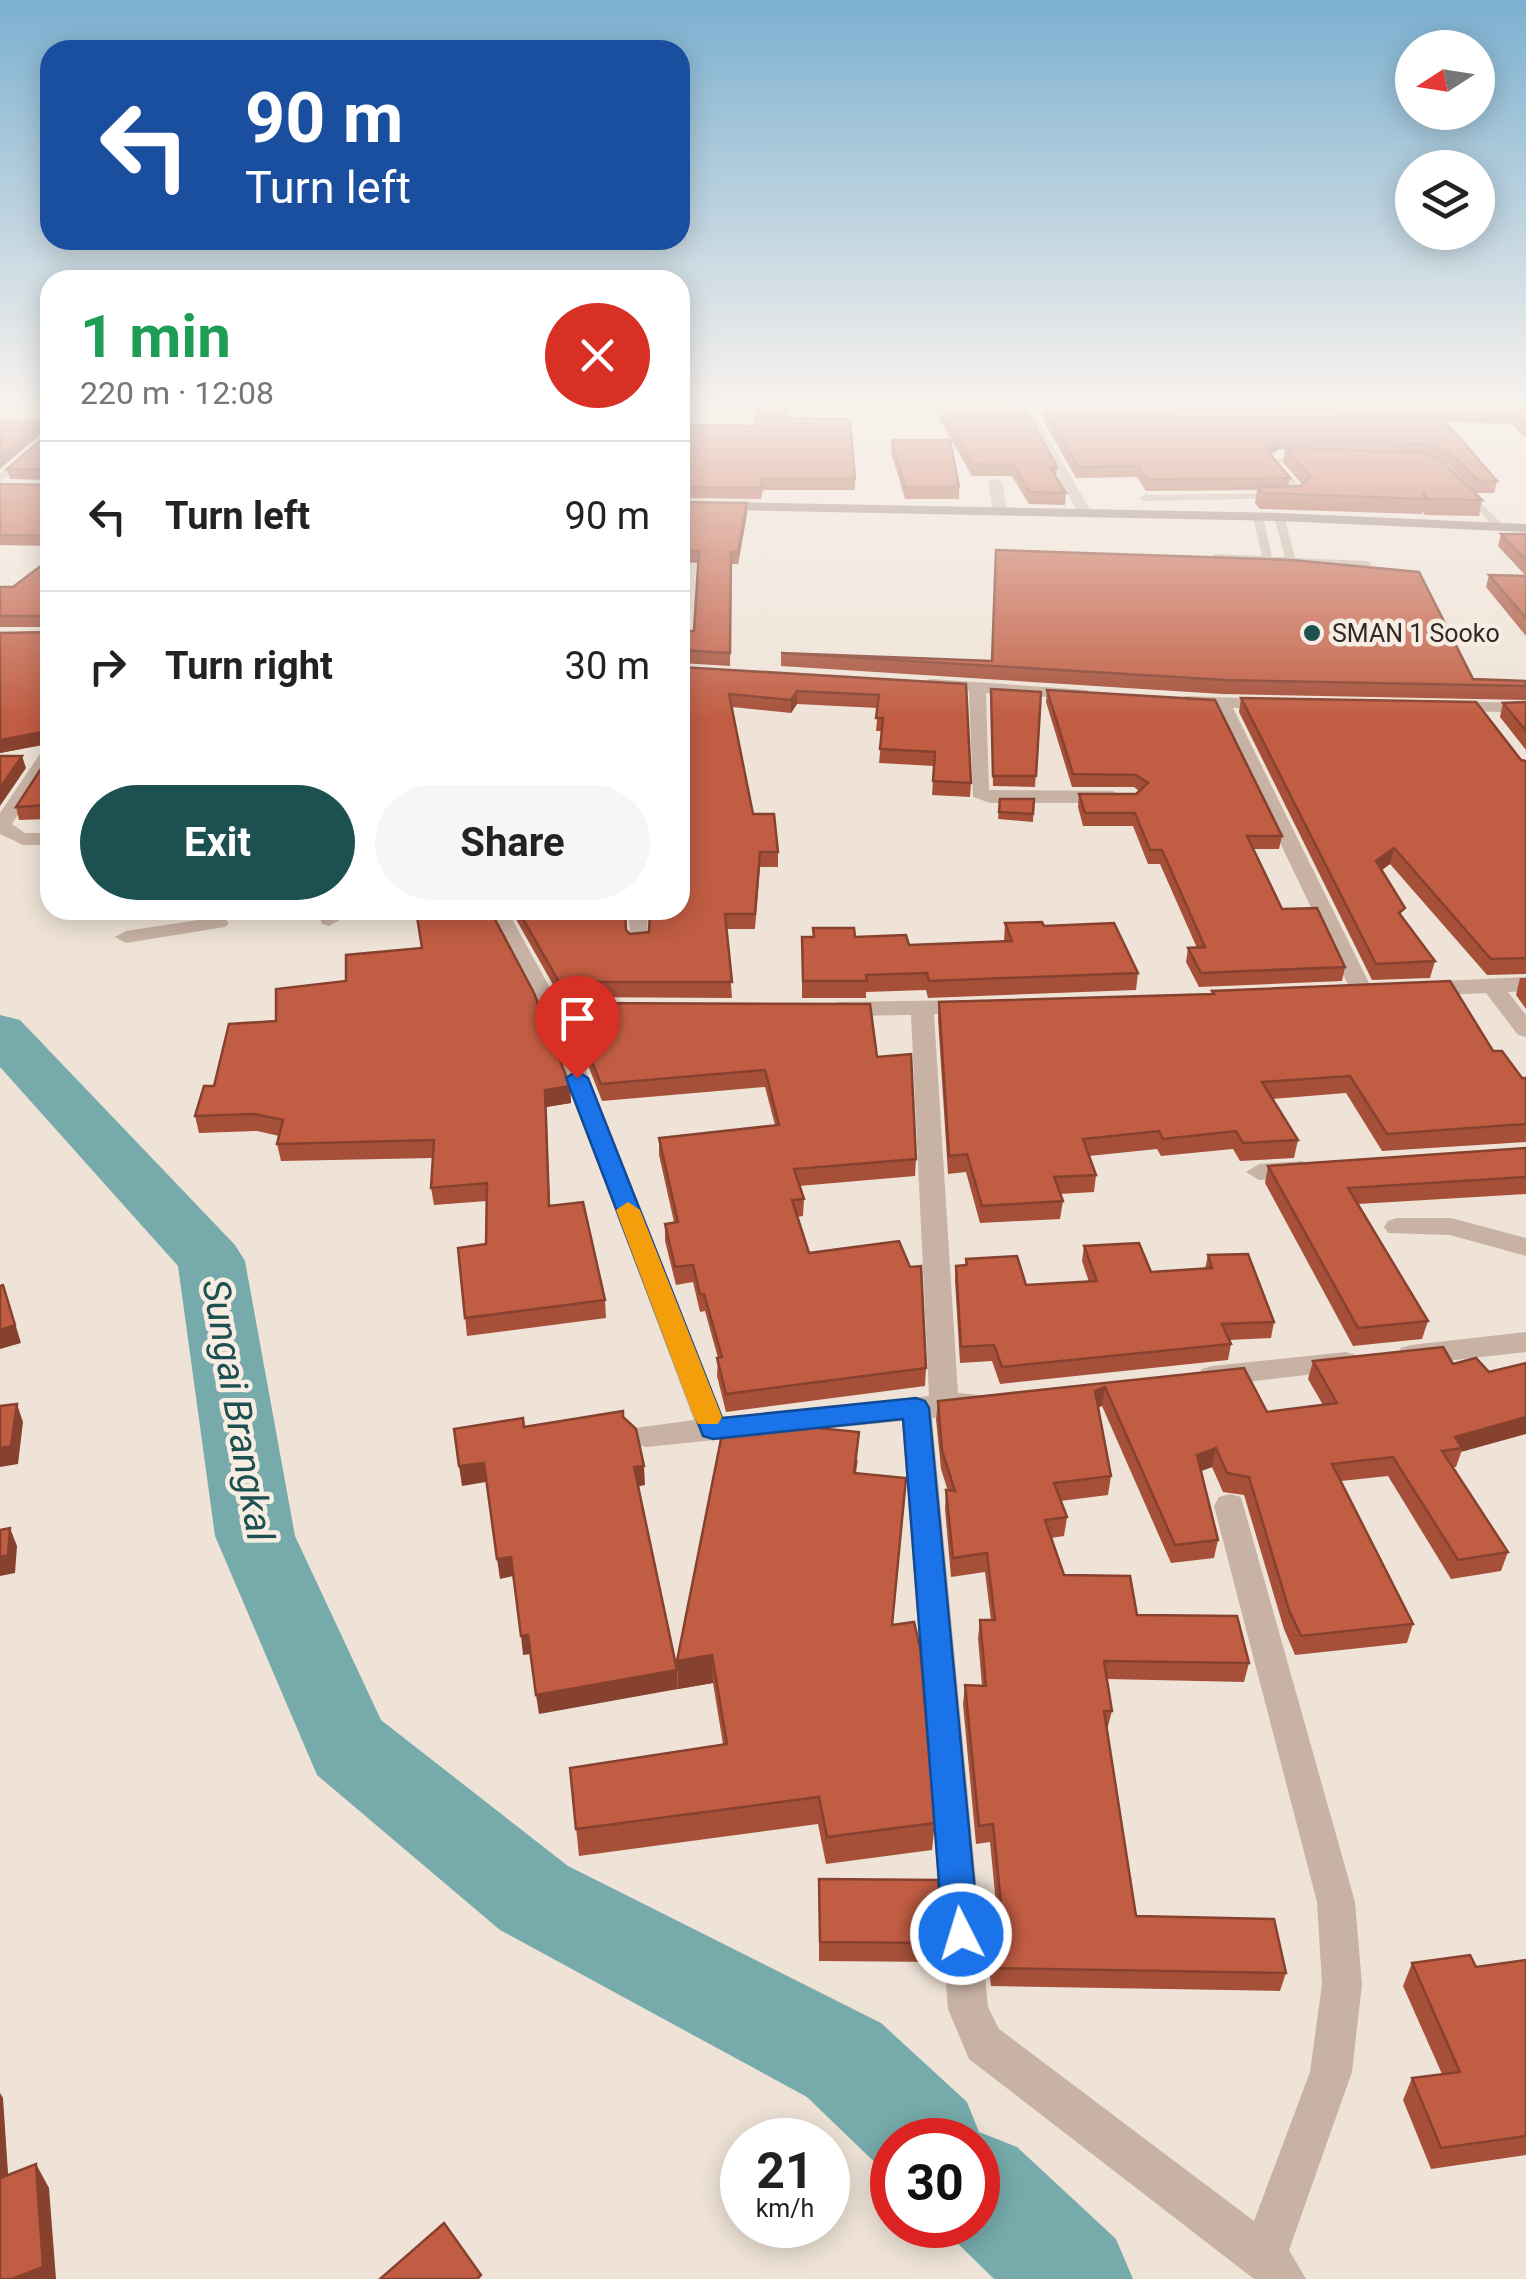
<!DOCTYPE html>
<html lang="en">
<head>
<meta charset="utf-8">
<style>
  body { margin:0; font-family:Roboto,sans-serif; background:#f6f6f6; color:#222; height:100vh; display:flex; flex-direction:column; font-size:38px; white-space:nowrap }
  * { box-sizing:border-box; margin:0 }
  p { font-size:32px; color:#767676 }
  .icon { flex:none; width:55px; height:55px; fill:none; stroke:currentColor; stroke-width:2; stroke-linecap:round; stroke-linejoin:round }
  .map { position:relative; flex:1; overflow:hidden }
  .drawer { position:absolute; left:40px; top:270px; width:650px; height:650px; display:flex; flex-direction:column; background:#fff; border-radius:30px; box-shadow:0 5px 25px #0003 }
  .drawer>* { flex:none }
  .hud { position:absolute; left:40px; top:40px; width:650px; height:210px; border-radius:30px; box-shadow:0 5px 25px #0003; background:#1a4fa0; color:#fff; overflow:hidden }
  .needle { width:65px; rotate:258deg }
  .controls { position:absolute; left:1395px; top:30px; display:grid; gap:20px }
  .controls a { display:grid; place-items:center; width:100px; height:100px; border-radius:50%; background:#fff; box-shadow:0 5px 25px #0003; font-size:50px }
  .speed { position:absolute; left:720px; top:2118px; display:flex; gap:20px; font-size:50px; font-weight:700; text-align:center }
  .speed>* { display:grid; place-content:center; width:130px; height:130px; border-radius:50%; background:#fff; box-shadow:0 5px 25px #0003; line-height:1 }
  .speed small { font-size:25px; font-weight:400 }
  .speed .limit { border:15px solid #d22; background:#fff; color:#111 }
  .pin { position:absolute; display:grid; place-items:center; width:85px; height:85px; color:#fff; margin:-102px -42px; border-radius:50% 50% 50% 0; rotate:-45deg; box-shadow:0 0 10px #0007 }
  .pin .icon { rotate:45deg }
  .me { position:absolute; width:110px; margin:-55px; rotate:355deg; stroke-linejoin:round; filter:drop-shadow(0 0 8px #0008) }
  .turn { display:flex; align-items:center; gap:35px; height:210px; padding:0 40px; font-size:45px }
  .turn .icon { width:130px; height:130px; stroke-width:2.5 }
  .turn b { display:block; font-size:70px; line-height:85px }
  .round { display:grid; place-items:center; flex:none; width:105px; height:105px; border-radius:52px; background:#f6f6f6 }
  .summary { display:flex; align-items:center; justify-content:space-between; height:170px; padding:0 40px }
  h1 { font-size:60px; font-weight:700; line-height:75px; color:#1e9e55 }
  .primary-button { display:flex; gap:20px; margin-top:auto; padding:20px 40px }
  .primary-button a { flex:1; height:115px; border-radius:60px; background:#1d5051; color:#fff; font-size:40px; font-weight:700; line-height:115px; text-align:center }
  .primary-button a+a { background:#f6f6f6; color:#222 }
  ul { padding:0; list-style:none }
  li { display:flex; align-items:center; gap:30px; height:150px; padding:0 40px; border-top:2px solid #e0e0e0 }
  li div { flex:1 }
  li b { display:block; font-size:38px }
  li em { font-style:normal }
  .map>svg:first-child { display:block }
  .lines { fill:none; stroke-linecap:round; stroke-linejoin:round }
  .river { fill:#77abab; fill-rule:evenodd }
  .service { fill:#c7b2a3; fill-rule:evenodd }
  .minor { fill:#c7b2a3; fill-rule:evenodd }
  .secondary { fill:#9a8175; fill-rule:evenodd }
  .wall { fill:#a6503a; fill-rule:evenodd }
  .shaded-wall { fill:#87412f }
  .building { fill:#c15d43; stroke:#87412f; stroke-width:2.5 }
  .route { fill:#1a73e8; stroke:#114b97; stroke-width:2.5 }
  .slow { fill:#f59e0b }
  .poi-dot { fill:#1d5051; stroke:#f8ede2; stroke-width:4 }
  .labels { text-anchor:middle; stroke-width:9; stroke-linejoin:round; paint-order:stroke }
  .far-poi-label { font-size:25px; fill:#322925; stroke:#f8ede2; text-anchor:start }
  .near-water-label { font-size:38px; font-style:italic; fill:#1d5051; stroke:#f8ede2 }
</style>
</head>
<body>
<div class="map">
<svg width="1526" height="2279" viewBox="0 0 1526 2279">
  <rect width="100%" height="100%" fill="#efe3d7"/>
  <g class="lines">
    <path class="river" d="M0,1015L20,1020L235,1245L245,1261L295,1536L381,1720L568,1866L881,2023L967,2102L979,2132L1017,2147L1116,2239L1133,2279H994L939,2225H978V2140H892L891,2178L807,2097L500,1930L317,1775L215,1536L178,1266L0,1067Z"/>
    <g class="service">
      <path d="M50,431V439L0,482V474Z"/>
      <path d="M1308,454V458L1278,462L1305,492L1297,498L1144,501L1139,498L1144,495L1292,493L1295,492L1267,460Z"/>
      <path d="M1462,490H1468L1503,525V529H1497L1462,494Z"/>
      <path d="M1258,514L1263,517L1272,557H1285L1274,517L1279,514L1284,517L1295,558L1367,561L1372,564L1367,567L1211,559L1210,557L1215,554L1262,556L1253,517Z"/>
    </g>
    <g class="minor">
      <path d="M1511,401H1526V406L1513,403Z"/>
      <path d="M1020,403H1028L1033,411L1076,409L1082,413L1037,418L1093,515L1091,518L1079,515Z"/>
      <path d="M995,478L1002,482L1007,512L1000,516L993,512L988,482Z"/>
      <path d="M932,679L1087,690L1089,694L1081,699L986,693L989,790L1113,791L1122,797L1113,803H990L973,797L969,691L926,688V680Z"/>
      <path d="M1186,696L1271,699L1280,704L1271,709L1233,708L1373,991L1370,996L1362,998L1351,991L1215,707L1180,705L1177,701Z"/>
      <path d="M1446,701L1526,703V713L1440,710V702Z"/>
      <path d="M50,747V766L12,824L25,833H50V845H23L0,834V813L44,748Z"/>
      <path d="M317,910H337L340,920L329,926L322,924Z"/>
      <path d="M487,910H507L561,1008L723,1417L929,1396L911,1015L837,1016L826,1009L837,1002L972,1000L983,1007L972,1014H934L958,1393L980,1395L984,1403L980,1411L932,1418L988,2007L999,2029L1254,2221L1310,2072L1322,1984L1317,1902L1214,1506L1219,1497L1230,1494L1241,1497L1355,1902L1362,1984L1352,2072L1289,2250L1306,2279H1254L969,2059L948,2009L902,1421L646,1447L635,1444L631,1436L635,1428L694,1420L539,1008Z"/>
      <path d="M628,910H648L647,945H631Z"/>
      <path d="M218,917L225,919L229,923L225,927L126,943L115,937L126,931Z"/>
      <path d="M1526,977V991L1508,992L1526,1015V1037L1518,1035L1486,993L1421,996L1410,989L1421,982Z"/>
      <path d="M1302,1161L1315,1169L1311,1175L1259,1180L1246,1172L1259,1164Z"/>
      <path d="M1397,1218H1451L1526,1238V1256L1450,1235L1388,1233L1384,1227L1388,1221Z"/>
      <path d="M1526,1332V1352L1411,1365L1401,1362L1397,1355L1401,1348L1411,1345Z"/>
      <path d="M1346,1352L1356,1355L1361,1362L1356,1369L1212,1386L1202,1383L1197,1376L1202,1369L1212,1366Z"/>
    </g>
    <path class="secondary" d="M680,501L1279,513L1526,524V532L1279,521L680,509Z"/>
  </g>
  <g class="wall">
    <path d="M931,401H1021L1057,467L1056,477L1066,493L1065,505L1029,504L1012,476H972L938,417Z"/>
    <path d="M1030,401H1526L1035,407Z"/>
    <path d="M1526,406V438L1511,424L1445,422L1497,481L1494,493H1476L1448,464L1445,463L1482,500L1479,516L1425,515L1422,511V514L1260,509L1255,503L1257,490L1146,491L1137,477L1076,478L1044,422L1045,411ZM1279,449L1285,450L1283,463L1302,484L1300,486H1288L1290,478L1271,455Z"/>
    <path d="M786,418L855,479V490H763L761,499L680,498V425L756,426Z"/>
    <path d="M50,432V480L10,479L7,469Z"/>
    <path d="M892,440L959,487V499H905L891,452Z"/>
    <path d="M0,484L50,485V546L0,545Z"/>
    <path d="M680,502L747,503V514L738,564H731L730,666L680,663V631H694L698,563L680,562Z"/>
    <path d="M1501,534H1526V636L1486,587L1489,575L1526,576L1498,546Z"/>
    <path d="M50,559V627H0V587H13Z"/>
    <path d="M50,630V819L19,820L16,807L50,755L49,744L0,753V633L50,632Z"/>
    <path d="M781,653L1526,681V700L1222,694L781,666Z"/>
    <path d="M680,667L966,684L971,783L970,797L932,795L934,766L879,763L882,731H876L878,708L797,704L791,713L732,707L753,814L778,852V867H760L755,929H727L732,998L560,997L513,914V910H625L626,930L630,934L649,932L680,910Z"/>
    <path d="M991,689L1041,692L1035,787L993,786Z"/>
    <path d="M1047,690L1282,836L1279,849H1253L1282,909L1345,967L1342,981L1199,987L1186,962L1188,948H1197L1160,864H1148L1133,826H1083L1078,807L1079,794H1136L1139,791L1134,787H1072L1046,702Z"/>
    <path d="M1241,698L1526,761V974L1487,975L1390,864L1382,870L1403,919L1435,961L1430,978L1372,980L1239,712Z"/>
    <path d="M1526,702V750L1500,717L1503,703Z"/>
    <path d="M1000,799H1034L1033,822L998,819Z"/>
    <path d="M1005,923L1044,926L1138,973L1136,990L928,998L926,990L866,992V998H802V937H855L909,945L1004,941Z"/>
    <path d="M1520,978H1526V1009L1516,995Z"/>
    <path d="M1212,991L1493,1051L1522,1078H1526V1142L1382,1151L1346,1093L1272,1099L1298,1140L1294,1158L1240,1161L1233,1149L1161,1156L1157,1149L1089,1156L1096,1175L1094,1192L1060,1194L1063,1201L1060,1219L980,1223L966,1172L948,1174L938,1019L939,1002L1211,994Z"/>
    <path d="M568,1003L877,1057L916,1159L915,1176L799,1186L804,1199L803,1216L797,1217L809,1253L926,1368L925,1386L726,1412L717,1376L718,1358L705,1311L700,1312L693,1282L676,1285L665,1241V1224L674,1222L659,1155V1138L775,1125L765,1087L602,1101L570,1019Z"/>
    <path d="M570,1086L571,1103L546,1107L550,1206L605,1300L606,1318L467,1336L458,1248L486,1244L487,1201L434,1205L431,1188L433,1158L281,1161L277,1144L279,1136L257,1131L199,1133L195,1116Z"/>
    <path d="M1526,1148V1194L1358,1204L1428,1321L1422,1339L1353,1346L1265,1183L1268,1166Z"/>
    <path d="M1084,1246L1151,1272L1205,1269L1208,1255L1274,1322L1271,1338L1229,1340L1231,1344L1228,1360L1000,1384L992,1361L960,1363L955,1281L956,1266L965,1265L966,1259L1026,1285L1089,1282L1082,1261Z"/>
    <path d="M1313,1361L1453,1364L1489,1372L1456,1467H1453L1508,1552L1501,1571L1451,1579L1388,1476L1341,1481L1413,1624L1407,1643L1295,1655L1284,1629L1244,1495L1223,1492L1212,1467L1201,1471L1218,1540L1214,1558L1171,1563L1102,1406L1098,1407L1111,1476L1108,1495L1060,1501L1067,1517L1064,1536L1051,1538L1064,1575L1137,1615L1249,1663L1244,1682L1107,1679L1112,1711L1107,1730L1136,1916L1286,1973L1280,1991L991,1986L985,1933L987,1914H997L990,1842L976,1844L963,1704L965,1685L982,1686L978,1638L980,1620H991L985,1572L951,1577L945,1509L946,1490L948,1491L941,1469L936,1419L938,1401L1244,1368L1267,1412L1323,1405L1308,1379Z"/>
    <path d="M858,1459L856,1473L893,1625L935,1823L932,1850L826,1864L818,1824L579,1856L570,1768L723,1744L713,1683L678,1689L677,1661Z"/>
    <path d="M819,1879L943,1943L941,1962L819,1961Z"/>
    <path d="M1526,1960V2155L1431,2169L1403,2100L1412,2078L1442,2074L1403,1986L1412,1963L1476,1967Z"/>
  </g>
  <g class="shaded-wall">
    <path d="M685,401H689L680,424V413Z"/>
    <path d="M42,422L44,431L0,469V457Z"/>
    <path d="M1281,438L1279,449L1263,459L1265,448Z"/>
    <path d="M747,503V514L738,564V552Z"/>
    <path d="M797,691V704L791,713V700Z"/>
    <path d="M48,731L50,743L0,753V740Z"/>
    <path d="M22,756L26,768L0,806V788Z"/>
    <path d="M1394,848L1390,864L1373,876L1376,861Z"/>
    <path d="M570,1086L571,1103L546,1107L550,1223L545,1090Z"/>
    <path d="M9,1303L21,1343L0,1349V1330Z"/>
    <path d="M1105,1387L1102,1406L1092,1409L1095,1391Z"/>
    <path d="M17,1404L23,1422L18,1464L0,1467V1448Z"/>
    <path d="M1526,1417V1434L1461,1452L1462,1448L1455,1437Z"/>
    <path d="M1216,1448L1212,1467L1193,1474L1197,1455Z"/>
    <path d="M484,1463L486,1482L462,1486L459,1466Z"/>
    <path d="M644,1466L645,1485L636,1487L634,1467Z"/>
    <path d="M10,1528L17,1546L15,1573L0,1576V1557Z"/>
    <path d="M511,1557L513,1576L500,1579L497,1559Z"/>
    <path d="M528,1635L531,1654L523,1655L521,1636Z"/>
    <path d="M712,1655L713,1683L678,1689L677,1661Z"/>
    <path d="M677,1670L678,1689L539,1714L536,1695Z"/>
    <path d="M0,2093L3,2098L10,2203L0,2186Z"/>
    <path d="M36,2164L49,2188L56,2279H12Z"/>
  </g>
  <g class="building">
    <path d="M757,401H786V418L850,419L855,479H763L761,488L680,487V425L756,426Z"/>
    <path d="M936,401H1021L1057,467H1050L1066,493L1030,492L1013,465L973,464Z"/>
    <path d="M1526,406V424L1514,413L1436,411L1497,481H1479L1450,453L1427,444L1281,438L1265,448L1290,478L1147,480L1138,466L1078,467L1045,411Z"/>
    <path d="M0,422H42L0,457Z"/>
    <path d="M50,432V483L48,470L7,469Z"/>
    <path d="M892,440H950L959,487H905Z"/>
    <path d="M1285,448L1422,453L1440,459L1482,500L1428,499L1423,492L1425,499L1263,493L1258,487L1300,486L1311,477Z"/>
    <path d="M0,484L50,485V536L0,535Z"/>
    <path d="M680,502L747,503L738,552H731L730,653L680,650V631H694L699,551H680Z"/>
    <path d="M1501,534H1526V560Z"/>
    <path d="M996,550L1291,560L1419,572L1473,679L1526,681V686L1224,680L781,653L992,661Z"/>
    <path d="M50,559V619L47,616H0V587H13Z"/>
    <path d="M1489,575L1526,576V618Z"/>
    <path d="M50,630V805L16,807L50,755L48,731L0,740V633L50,632Z"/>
    <path d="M680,667L966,684L971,783L933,781L935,752L880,749L883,718H876L879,695L797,691L791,700L729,694L753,814H774L778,852H760L755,914H725L732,982H559L518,910H625L626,930L630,934L649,932L650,910H680Z"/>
    <path d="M991,689L1041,692L1036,776H993Z"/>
    <path d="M1047,690L1215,700L1282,836H1247L1282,909L1317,908L1345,967L1201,973L1188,948L1205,947L1162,850H1150L1135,813H1085L1079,794H1136L1148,783L1136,775L1073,774Z"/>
    <path d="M1241,698L1476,702L1521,760L1526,761V958L1491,959L1394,848L1376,861L1405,908L1399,913L1435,961L1376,964Z"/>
    <path d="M1526,702V731L1503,703Z"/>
    <path d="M0,756H22L0,788Z"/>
    <path d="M1000,799H1034L1033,814L999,812Z"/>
    <path d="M416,910H490L534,993L570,1086L545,1090L549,1206L583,1202L605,1300L465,1318L458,1248L486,1244L487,1183L431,1188L434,1140L277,1144L283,1120L254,1114L195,1116L204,1086H214L229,1024L276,1021V989L346,981V955L422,948Z"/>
    <path d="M1042,922L1044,926L1114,923L1138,973L929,981L927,973L866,975L867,981H803L802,937H814L813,928H854L855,937L906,935L909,945L1012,941L1005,923Z"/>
    <path d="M1450,981L1493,1051H1502L1522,1078H1526V1124L1387,1134L1350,1076L1262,1082L1298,1140L1243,1143L1236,1131L1163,1139L1159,1131L1083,1139L1096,1175L1054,1177L1063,1201L982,1206L967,1154L949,1156L939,1002L1214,994L1212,991Z"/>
    <path d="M568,1003L870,1004L877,1057L911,1054L916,1159L794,1169L804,1199L792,1200L809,1253L899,1241L910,1267L921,1266L926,1368L726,1394L717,1358L722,1357L704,1294H700L693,1265L675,1267L665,1224L678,1222L659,1138L779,1125L765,1070L601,1084Z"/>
    <path d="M1526,1148V1177L1348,1188L1428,1321L1358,1328L1268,1166Z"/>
    <path d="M1139,1243L1151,1272L1212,1268L1208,1255L1248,1254L1274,1322L1222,1324L1231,1344L1002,1367L994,1345L961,1347L956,1266L967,1265L966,1259L1017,1256L1026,1285L1097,1281L1084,1246Z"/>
    <path d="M3,1285L15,1325L0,1330V1286Z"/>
    <path d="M1443,1347L1453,1364L1476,1358L1489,1372L1526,1363V1417L1455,1437L1462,1448L1442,1451L1508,1552L1458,1560L1393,1457L1332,1464L1413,1624L1301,1636L1289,1610L1249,1477L1227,1473L1216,1448L1197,1455L1218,1540L1175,1545L1105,1387L1095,1391L1111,1476L1054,1483L1067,1517L1045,1520L1064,1575L1130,1576L1137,1615L1237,1616L1249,1663L1104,1661L1112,1711H1104L1136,1916L1274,1919L1286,1973L994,1968L987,1914H1002L993,1824L979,1826L965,1685L986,1686L980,1620H995L987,1553L953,1558L946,1490L955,1491L942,1451L938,1401L1244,1368L1267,1412L1337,1403L1313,1361Z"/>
    <path d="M17,1404L11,1446L0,1448V1406Z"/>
    <path d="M623,1411V1417L636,1429L644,1466L634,1467L677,1670L536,1695L528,1635L521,1636L511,1557L497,1559L484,1463L459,1466L454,1429L523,1418L524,1427Z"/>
    <path d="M725,1419L859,1432L854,1473L906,1478L892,1625L914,1622L920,1647L935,1823L827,1837L819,1797L576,1829L570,1768L727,1744L712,1655L677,1661Z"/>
    <path d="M10,1528L8,1555L0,1557V1530Z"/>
    <path d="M819,1879L938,1880L943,1943L820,1942Z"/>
    <path d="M1470,1955L1476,1967L1526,1960V2136L1441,2148L1412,2078L1460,2072L1412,1963Z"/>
    <path d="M36,2164L43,2267L12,2279H0V2178Z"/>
    <path d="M444,2223L481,2275L477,2279H380Z"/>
  </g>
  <linearGradient id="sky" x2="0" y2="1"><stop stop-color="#7bb0d0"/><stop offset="0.56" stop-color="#f8f2ed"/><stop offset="1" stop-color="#f8f2ed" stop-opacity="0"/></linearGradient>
  <rect width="1526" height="720" fill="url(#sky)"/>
  <path class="route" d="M577,1071L588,1078L722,1418L916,1398L925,1401L929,1408L979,1934L974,1946L961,1951L949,1946L943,1934L903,1419L713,1439L703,1436L566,1078Z"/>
  <path class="slow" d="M628,1202L640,1210L722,1417L718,1424H698L694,1417L616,1210Z"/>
  <circle class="poi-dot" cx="1312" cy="633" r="10"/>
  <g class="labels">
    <g class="far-poi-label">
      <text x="1332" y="642">SMAN 1 Sooko</text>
    </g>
    <g class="near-water-label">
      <text transform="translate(238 1410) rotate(80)" y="13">Sungai Brangkal</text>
    </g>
  </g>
</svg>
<div class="controls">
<a><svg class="needle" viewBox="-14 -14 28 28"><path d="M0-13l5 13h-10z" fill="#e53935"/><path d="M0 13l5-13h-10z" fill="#767676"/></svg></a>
<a><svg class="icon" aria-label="layers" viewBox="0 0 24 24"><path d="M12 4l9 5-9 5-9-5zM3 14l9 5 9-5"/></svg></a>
</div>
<div class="speed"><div>21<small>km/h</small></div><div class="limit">30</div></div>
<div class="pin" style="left:577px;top:1078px;background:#d93025"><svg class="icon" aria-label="arrive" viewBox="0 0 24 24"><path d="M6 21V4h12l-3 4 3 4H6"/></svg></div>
<svg class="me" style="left:961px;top:1934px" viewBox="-20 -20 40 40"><circle r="17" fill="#1a73e8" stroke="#fff" stroke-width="3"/><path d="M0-11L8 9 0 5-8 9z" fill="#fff"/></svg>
<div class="hud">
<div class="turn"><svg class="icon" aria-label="left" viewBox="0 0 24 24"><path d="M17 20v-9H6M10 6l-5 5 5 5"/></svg><div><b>90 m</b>Turn left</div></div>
</div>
<section class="drawer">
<div class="summary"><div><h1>1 min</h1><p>220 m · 12:08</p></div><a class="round" style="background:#d93025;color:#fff"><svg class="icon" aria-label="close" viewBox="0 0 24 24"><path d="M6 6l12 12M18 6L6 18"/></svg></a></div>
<ul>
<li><svg class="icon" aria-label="left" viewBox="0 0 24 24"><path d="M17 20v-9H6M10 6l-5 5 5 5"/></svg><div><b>Turn left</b></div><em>90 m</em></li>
<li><svg class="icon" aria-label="right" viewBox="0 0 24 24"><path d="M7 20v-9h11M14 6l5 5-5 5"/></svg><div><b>Turn right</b></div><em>30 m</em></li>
</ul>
<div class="primary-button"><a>Exit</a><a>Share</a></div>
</section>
</div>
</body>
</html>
